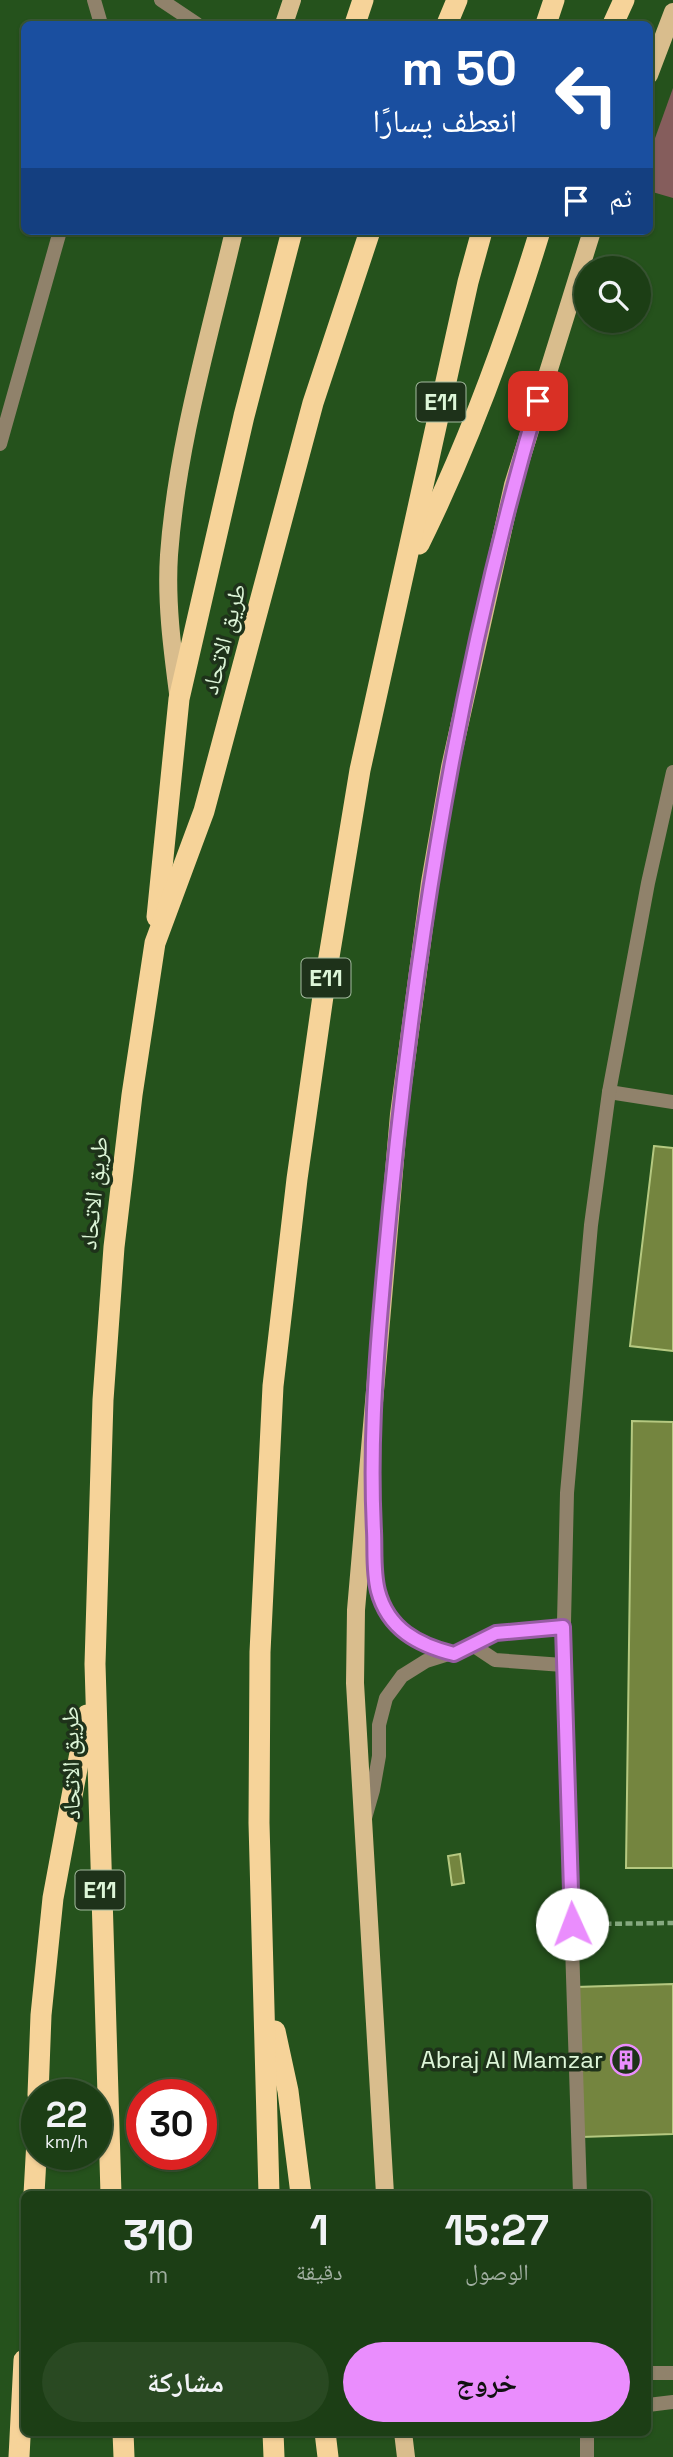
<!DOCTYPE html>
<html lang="ar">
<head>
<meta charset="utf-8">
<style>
  body { margin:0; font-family:"Space Grotesk","Noto Naskh Arabic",sans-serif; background:#294922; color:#f1f3f6; direction:rtl; height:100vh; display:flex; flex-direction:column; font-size:26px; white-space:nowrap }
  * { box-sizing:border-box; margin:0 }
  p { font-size:23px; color:#a0aea0 }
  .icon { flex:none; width:38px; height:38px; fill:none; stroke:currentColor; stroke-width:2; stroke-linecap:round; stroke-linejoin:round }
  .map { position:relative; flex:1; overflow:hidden; direction:ltr }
  .panel { position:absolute; left:21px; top:2191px; width:630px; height:245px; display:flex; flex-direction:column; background:#1c3e15; border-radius:10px; box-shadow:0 2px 5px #0004,0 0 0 2px #3a5734; direction:rtl }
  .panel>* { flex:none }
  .banner { position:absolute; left:21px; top:21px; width:632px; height:214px; border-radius:10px; box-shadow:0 2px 5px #0004,0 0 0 2px #3a5734; direction:rtl; background:#1a4fa0; color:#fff; overflow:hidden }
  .controls { position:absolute; left:574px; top:256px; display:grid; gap:14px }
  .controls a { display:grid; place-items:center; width:77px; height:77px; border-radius:50%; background:#1c3e15; box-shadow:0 2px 5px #0004,0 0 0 2px #3a5734; font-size:35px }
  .speed { position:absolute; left:21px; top:2079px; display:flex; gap:14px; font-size:35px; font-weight:700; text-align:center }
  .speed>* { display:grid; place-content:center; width:91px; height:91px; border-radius:50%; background:#1c3e15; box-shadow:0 2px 5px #0004,0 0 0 2px #3a5734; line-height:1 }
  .speed small { font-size:18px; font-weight:400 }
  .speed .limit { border:10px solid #d22; background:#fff; color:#111 }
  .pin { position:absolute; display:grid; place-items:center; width:60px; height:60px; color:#fff; margin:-30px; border-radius:14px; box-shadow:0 4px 10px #0006 }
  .me { position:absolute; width:77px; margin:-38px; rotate:358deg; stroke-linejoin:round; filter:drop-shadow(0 0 5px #0008) }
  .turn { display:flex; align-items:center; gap:24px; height:147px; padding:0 21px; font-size:32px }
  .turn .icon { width:91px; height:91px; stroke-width:2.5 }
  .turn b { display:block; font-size:49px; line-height:60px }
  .then { display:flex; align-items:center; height:66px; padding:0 21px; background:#0003; gap:14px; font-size:26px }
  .eta { display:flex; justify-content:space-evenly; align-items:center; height:119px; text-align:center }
  .eta b { font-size:42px; font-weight:800; line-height:49px }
  .primary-button { display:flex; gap:14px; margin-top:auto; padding:14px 21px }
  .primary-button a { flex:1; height:80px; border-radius:42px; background:#ea8dfd; color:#111; font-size:28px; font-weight:800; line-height:80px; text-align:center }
  .primary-button a+a { background:#294922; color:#f1f3f6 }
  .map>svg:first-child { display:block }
  .green { fill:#855d5c }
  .building { fill:#74853f; stroke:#b5c880; stroke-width:2 }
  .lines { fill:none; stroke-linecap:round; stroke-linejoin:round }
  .path { stroke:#86a980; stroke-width:4.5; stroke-dasharray:7 3.5; stroke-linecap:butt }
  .service { stroke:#90826b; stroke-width:14 }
  .minor { stroke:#90826b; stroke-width:14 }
  .primary { stroke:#d9bd8d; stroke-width:18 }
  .motorway { stroke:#f6d399; stroke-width:21 }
  .route-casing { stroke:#985ca4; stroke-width:18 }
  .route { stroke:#ea8dfd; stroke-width:12 }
  .labels { text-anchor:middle; stroke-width:7; stroke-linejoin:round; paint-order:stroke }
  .shield { fill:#1e321a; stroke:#a4bb9f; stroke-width:2 }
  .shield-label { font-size:23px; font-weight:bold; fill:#ddf6d8 }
  .street-label { font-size:24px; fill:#ddf6d8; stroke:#1e321a }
  .poi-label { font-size:24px; fill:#ddf6d8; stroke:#1e321a; text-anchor:end }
</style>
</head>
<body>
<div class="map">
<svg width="673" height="2457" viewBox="0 0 673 2457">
  <rect width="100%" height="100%" fill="#25521c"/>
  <path class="green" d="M673,88V198L649,191V155Z"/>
  <g class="building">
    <path d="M654,1146L673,1148V1351L630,1346Z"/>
    <path d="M632,1421L673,1422V1868H626Z"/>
    <path d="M460,1854L464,1883L452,1885L448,1856Z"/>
    <path d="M673,1984V2134L582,2137L576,1987Z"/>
  </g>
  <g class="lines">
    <path class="path" d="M594,1924L673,1923"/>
    <path class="service" d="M609,1092L673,1102"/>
    <g class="minor">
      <path d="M94,0L101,24"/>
      <path d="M161,0L197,24"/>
      <path d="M0,444L60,231"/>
      <path d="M372,1498C376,1574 364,1630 452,1654"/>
      <path d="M474,1646L495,1660L563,1665"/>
      <path d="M365,1818L373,1790L379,1756V1725L386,1698L402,1676L426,1661L474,1646L496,1633L563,1627"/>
      <path d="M580,2194L563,1665L567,1493L591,1225L609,1092L648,883L673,772"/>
      <path d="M648,2373H673"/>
      <path d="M648,2405L673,2402"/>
      <path d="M587,2432V2457"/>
    </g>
    <g class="primary">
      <path d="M284,24L292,0"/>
      <path d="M649,75L673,12"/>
      <path d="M178,693C172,647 166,601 169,555C177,445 209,338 234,231"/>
      <path d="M385,2194L355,1683L356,1610L399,1114L430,882L450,767L513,485L592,231"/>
      <path d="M403,2432L406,2457"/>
    </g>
    <g class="motorway">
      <path d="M355,24L363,0"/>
      <path d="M447,24L457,0"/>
      <path d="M546,24L554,0"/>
      <path d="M613,24L624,0"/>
      <path d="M419,544C469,443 507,339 540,231"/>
      <path d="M157,917L179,699L244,416L292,231"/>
      <path d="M275,2031L288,2091L301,2194"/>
      <path d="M38,2095L41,2015L53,1898L87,1715"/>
      <path d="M34,2194L37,2140"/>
      <path d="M111,2194L95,1664L103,1400L114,1247L132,1095L155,943L204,811L313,403L370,231"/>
      <path d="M269,2194L259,1823L260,1652L273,1386L297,1179L326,975L360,770L468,282L482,231"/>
      <path d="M123,2432L124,2457"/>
      <path d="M273,2432L274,2457"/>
      <path d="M325,2432L328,2457"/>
      <path d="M19,2457L24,2360"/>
    </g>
  </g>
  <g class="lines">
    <g class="route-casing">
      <path id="route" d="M538,401C452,693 408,992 382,1295C375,1374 370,1452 374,1531C375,1550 373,1572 378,1591C388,1629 418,1645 454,1654L496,1633L563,1627L572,1924"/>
    </g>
    <use href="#route" class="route"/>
  </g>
  <defs>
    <g id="building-ring" transform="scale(1.575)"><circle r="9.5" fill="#1e321a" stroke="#ea8dfd" stroke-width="1.5"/><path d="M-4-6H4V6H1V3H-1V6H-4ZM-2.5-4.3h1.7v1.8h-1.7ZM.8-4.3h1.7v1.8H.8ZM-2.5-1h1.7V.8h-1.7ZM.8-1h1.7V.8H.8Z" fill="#ea8dfd"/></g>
  </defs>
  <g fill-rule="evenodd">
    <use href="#building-ring" x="626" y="2060"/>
  </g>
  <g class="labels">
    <g class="shield">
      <rect x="416.5" y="382.5" width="49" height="39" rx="5"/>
      <rect x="301.5" y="958.5" width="49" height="39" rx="5"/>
      <rect x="75.5" y="1870.5" width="49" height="39" rx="5"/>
    </g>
    <g class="shield-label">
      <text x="441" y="410">E11</text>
      <text x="326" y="986">E11</text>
      <text x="100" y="1898">E11</text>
    </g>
    <g class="street-label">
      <text transform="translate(224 639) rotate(-75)" y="8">طريق الاتحاد</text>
      <text transform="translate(94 1193) rotate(-84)" y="8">طريق الاتحاد</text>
      <text transform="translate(71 1763) rotate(-91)" y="8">طريق الاتحاد</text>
    </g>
    <g class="poi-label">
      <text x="603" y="2068">Abraj Al Mamzar</text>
    </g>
  </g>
</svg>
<div class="controls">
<a><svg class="icon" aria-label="search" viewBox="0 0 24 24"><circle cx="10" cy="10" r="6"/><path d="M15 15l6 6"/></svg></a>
</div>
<div class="speed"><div>22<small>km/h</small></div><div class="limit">30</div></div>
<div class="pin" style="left:538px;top:401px;background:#d93025"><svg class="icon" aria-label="arrive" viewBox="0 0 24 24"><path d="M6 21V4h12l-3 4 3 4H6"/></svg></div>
<svg class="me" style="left:572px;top:1924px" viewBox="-20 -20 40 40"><circle r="19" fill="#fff"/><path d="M0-13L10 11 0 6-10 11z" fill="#ea8dfd"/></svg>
<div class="banner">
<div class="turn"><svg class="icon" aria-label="left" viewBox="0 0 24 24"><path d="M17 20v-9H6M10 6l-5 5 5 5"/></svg><div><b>50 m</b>انعطف يسارًا</div></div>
<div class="then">ثم<svg class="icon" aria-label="arrive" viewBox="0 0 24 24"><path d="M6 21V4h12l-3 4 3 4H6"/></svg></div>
</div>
<section class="panel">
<div class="eta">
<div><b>15:27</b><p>الوصول</p></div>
<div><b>1</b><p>دقيقة</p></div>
<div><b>310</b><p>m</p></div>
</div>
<div class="primary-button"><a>خروج</a><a>مشاركة</a></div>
</section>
</div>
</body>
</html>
